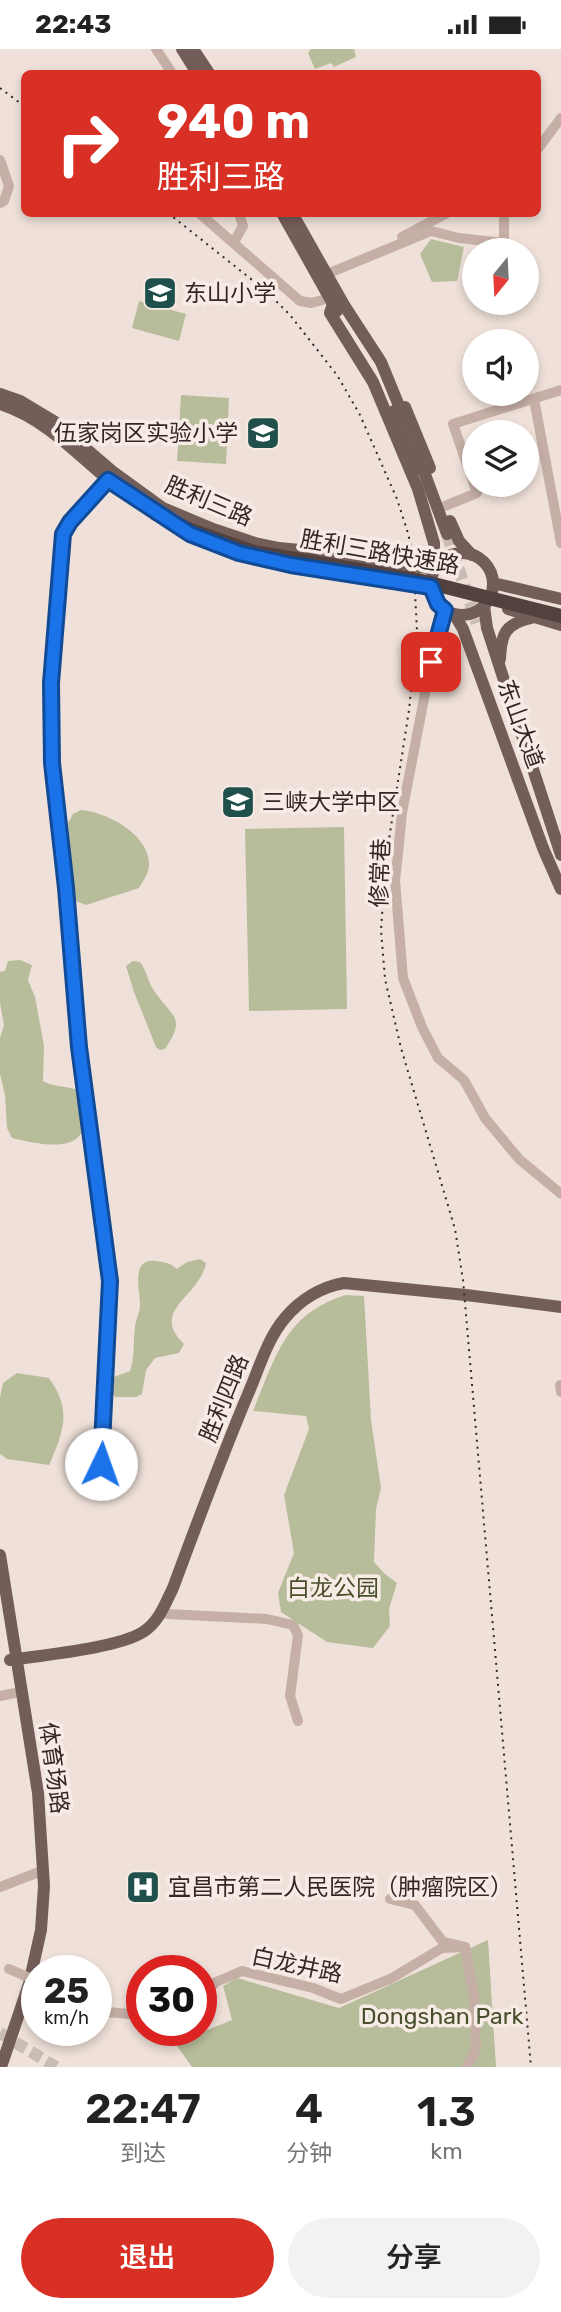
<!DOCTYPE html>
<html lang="zh">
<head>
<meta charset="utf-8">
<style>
  body { margin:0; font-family:Rubik,"Noto Sans SC",sans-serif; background:#f2f2f2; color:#222; height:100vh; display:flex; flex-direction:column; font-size:26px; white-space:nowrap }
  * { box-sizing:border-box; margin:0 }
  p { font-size:23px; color:#767676 }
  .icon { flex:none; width:38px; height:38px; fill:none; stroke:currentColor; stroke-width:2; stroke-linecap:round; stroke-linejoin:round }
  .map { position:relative; height:2018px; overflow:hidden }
  .drawer { display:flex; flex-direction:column; background:#fff; flex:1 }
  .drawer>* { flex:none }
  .top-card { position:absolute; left:21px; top:21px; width:520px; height:147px; border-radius:10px; box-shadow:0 4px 10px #0003; background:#d93025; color:#fff; overflow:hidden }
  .needle { width:46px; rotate:198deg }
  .tools { position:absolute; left:462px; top:189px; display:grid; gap:14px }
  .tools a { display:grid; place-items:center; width:77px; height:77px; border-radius:50%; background:#fff; box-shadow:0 4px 10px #0003; font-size:35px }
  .speed { position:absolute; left:21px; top:1906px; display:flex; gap:14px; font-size:35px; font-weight:700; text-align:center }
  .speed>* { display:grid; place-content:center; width:91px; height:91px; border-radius:50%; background:#fff; box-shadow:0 4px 10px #0003; line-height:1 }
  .speed small { font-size:18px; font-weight:400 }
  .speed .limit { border:10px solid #d22; background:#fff; color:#111 }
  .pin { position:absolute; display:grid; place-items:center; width:60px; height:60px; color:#fff; margin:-30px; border-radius:14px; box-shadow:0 4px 10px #0006 }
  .me { position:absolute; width:77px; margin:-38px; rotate:3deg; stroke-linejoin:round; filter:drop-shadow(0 0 5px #0008) }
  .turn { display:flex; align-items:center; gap:24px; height:147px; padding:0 21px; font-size:32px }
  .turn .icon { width:91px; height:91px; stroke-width:2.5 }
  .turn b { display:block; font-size:49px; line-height:60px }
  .eta { display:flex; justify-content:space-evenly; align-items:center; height:119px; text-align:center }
  .eta b { font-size:42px; font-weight:600; line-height:49px }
  .action { display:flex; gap:14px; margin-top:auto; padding:14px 21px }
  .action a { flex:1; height:80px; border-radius:42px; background:#d93025; color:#fff; font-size:28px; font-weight:600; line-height:80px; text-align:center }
  .action a+a { background:#f2f2f2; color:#222 }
  .status { display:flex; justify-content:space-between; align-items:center; height:49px; padding:0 35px; background:#fff; direction:ltr }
  .status svg { height:19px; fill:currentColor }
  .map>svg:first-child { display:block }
  .green { fill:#b7bc9b }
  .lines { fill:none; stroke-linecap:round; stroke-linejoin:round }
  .major-tunnel { stroke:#c9bcb5; stroke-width:12; stroke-dasharray:12 6; stroke-linecap:butt }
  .minor { stroke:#c6afa6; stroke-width:10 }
  .major { stroke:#735d59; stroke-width:12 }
  .highway { stroke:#53413e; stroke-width:14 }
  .rail { stroke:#332827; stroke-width:2; stroke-dasharray:2 5; stroke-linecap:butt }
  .minor-bridge { stroke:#c6afa6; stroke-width:10 }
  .highway-bridge { stroke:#53413e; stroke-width:14 }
  .route-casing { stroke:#114b97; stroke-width:18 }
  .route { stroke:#1a73e8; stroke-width:12 }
  .labels { text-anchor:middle; stroke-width:7; stroke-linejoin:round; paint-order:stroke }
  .poi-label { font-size:23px; fill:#332827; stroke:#f7ece5; text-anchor:start }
  .street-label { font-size:23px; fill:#332827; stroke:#f7ece5 }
  .park-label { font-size:23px; fill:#484f2c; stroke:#f7ece5 }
</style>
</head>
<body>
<div class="status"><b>22:43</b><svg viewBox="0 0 49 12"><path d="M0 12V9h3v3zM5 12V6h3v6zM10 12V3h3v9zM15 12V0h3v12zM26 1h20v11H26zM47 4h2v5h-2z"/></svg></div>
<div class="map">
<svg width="561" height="2018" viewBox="0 0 561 2018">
  <rect width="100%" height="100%" fill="#efe1d9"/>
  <g class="green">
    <path d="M311,0H354L356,8L334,18L331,14L315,20L308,4Z"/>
    <path d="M431,190L464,198L457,232L432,233L420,205Z"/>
    <path d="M139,252L186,265L179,292L132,279Z"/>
    <path d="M181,346L229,349L226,415L177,412Z"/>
    <path d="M81,761C106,763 147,784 149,813C150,823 144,830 139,839L86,856L76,852L71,818L68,774L73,765Z"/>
    <path d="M344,778L347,960L249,962L245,780Z"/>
    <path d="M20,911L32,916L28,931L35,948L44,997L43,1032C54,1038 66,1037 78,1041C80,1050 83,1060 84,1069C87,1108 34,1094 12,1089L7,1079L5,1046L0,1025V989L4,976L0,954V923L5,922L8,912Z"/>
    <path d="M133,912L140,913C147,922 148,934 155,943C172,968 187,968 165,1000L160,1001L156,998L134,943L126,917Z"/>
    <path d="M200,1210L206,1214C199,1249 149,1261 184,1295L179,1304L155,1309L146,1321L142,1345L136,1348H115L110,1340L114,1328L130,1322C135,1307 133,1293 135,1278C136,1270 140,1263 140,1256C140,1241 130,1209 156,1212C165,1213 170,1214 177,1220L187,1213Z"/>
    <path d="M346,1246L364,1247L371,1371L381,1439L376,1460L374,1513L385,1525L397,1534L389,1560L390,1577L373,1599L327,1593L281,1563L278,1544L294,1504L284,1446L309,1380L306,1367L253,1362C276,1308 284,1265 346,1246Z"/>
    <path d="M17,1324L49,1329C72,1361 64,1382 49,1416L7,1410L0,1405V1349L3,1334Z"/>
    <path d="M488,1891L496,2018H192L175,1994L232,1971L223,1937L237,1929L339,1959Z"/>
  </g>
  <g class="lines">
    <g class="major-tunnel">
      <path d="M447,485L477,574"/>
      <path d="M0,1984L56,2018"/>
    </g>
    <g class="minor">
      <path d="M156,0L172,24"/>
      <path d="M537,101L561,69"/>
      <path d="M0,111L9,137L4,152L0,154"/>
      <path d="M199,164L300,252L311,254L330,249"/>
      <path d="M402,188L447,164"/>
      <path d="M234,193L243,177L239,164"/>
      <path d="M327,225L431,182L459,189L504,194V164"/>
      <path d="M534,350L561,494"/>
      <path d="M445,457L477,444L453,375L561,341"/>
      <path d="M445,561L431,613L402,764L397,814L395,831L403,929L422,978L438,1009L464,1031L485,1069L519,1110L561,1145"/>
      <path d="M560,1336L561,1343"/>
      <path d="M101,1415L110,1232L79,998L66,839L52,714L51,634L63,485L70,473L108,431"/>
      <path d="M167,1565L267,1570L293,1576L298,1586L290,1647L298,1672"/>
      <path d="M0,1647L15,1644"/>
      <path d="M0,1838L44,1821"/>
      <path d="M390,1850L415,1856L443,1893L465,1898L474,1948L476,1999L467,2018"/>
      <path d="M201,1948L216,1933L242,1922L313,1939L341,1950L392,1929L442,1899L465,1898"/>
      <path d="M96,1962L129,1965L142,1962"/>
    </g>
    <g class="major">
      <path d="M182,0L197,24"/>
      <path d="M193,0L209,24"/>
      <path d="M282,164L337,262"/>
      <path d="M292,164L344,256L381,313L404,369"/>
      <path d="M0,345L20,352L55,373L112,422L163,459L213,480L255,494L279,499L330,504L434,520V494L418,440L373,333L330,264L333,255"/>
      <path d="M0,355C43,369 72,400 106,429C122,443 141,455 159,466"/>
      <path d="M405,358L430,419"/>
      <path d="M394,362L418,420"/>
      <path d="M419,409L447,485"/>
      <path d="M450,472L459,492L472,506"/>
      <circle cx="462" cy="535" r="31"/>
      <path d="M493,534L561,550"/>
      <path d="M484,557L487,579L561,806"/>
      <path d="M508,560L561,576"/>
      <path d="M454,565L463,580L543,799L561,840"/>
      <path d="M500,610C501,585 505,575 531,569"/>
      <path d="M0,1506L38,1744L44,1837L41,1881L29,1935L1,2018"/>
      <path d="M10,1611C43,1606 118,1599 143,1583C159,1573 165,1555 173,1539C197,1474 221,1409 248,1345C259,1320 267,1290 285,1269C300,1251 321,1238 344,1234L466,1246L561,1258"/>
    </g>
    <path class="highway" d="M156,465L191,481"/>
    <g class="rail">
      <path d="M0,39L24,57"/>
      <path d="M168,164L266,242L290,266L337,326L360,366L397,450L407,481L413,504L417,582L409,661L386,810L381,881L385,930L401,999L455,1180L463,1231L531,2018"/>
    </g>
    <path class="minor-bridge" d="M9,1920L37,1932"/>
    <path class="highway-bridge" d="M191,481L254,503L418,531L561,567"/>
  </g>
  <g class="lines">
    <g class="route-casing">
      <path id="route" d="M101,1415L110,1232L79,998L66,839L52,714L51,634L63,485L70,473L108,431L190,485L239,504L291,516L431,538L438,555L445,561L431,613"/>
    </g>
    <use href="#route" class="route"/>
  </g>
  <defs>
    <g id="school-square" transform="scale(1.75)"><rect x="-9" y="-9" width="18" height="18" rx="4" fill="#20504b" stroke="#f7ece5"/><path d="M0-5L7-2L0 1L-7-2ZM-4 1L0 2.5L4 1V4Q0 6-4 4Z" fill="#fff"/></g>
    <g id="hospital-square" transform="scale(1.75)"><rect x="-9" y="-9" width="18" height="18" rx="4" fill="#20504b" stroke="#f7ece5"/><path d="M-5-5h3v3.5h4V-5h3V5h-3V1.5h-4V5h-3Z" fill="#fff"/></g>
  </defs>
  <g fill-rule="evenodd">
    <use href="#school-square" x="160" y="244"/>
    <use href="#school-square" x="263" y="384"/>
    <use href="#school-square" x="238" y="753"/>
    <use href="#hospital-square" x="143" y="1838"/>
  </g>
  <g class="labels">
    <g class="poi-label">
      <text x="184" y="252">东山小学</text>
      <text x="238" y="392" text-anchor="end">伍家岗区实验小学</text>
      <text x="262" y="761">三峡大学中区</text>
      <text x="168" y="1846">宜昌市第二人民医院（肿瘤院区）</text>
    </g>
    <g class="street-label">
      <text transform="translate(209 452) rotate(23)" y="8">胜利三路</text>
      <text transform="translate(380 503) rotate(10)" y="8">胜利三路快速路</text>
      <text transform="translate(521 675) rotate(70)" y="8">东山大道</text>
      <text transform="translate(380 824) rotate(-88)" y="8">修常巷</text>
      <text transform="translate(224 1349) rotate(-68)" y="8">胜利四路</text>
      <text transform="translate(54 1719) rotate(82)" y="8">体育场路</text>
      <text transform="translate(297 1916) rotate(12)" y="8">白龙井路</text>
    </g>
    <g class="park-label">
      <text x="333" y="1547">白龙公园</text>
      <text x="442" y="1975">Dongshan Park</text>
    </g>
  </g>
</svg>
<div class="tools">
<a><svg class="needle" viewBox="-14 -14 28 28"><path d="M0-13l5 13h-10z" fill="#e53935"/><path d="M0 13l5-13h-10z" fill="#767676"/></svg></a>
<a><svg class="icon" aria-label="sound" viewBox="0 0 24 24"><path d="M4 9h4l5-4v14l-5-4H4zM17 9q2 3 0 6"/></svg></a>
<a><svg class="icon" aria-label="layers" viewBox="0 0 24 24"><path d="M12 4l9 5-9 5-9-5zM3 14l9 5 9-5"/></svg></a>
</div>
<div class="speed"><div>25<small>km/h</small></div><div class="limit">30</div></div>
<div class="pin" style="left:431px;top:613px;background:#d93025"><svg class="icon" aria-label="arrive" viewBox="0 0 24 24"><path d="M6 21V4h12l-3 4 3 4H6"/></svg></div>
<svg class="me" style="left:101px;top:1415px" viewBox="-20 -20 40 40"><circle r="19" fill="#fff"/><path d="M0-13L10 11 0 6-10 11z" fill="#1a73e8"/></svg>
<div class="top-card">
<div class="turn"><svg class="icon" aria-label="right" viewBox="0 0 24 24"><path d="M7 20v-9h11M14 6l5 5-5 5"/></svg><div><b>940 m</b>胜利三路</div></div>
</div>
</div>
<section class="drawer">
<div class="eta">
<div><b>22:47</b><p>到达</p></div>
<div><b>4</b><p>分钟</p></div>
<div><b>1.3</b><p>km</p></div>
</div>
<div class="action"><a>退出</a><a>分享</a></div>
</section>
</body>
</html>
